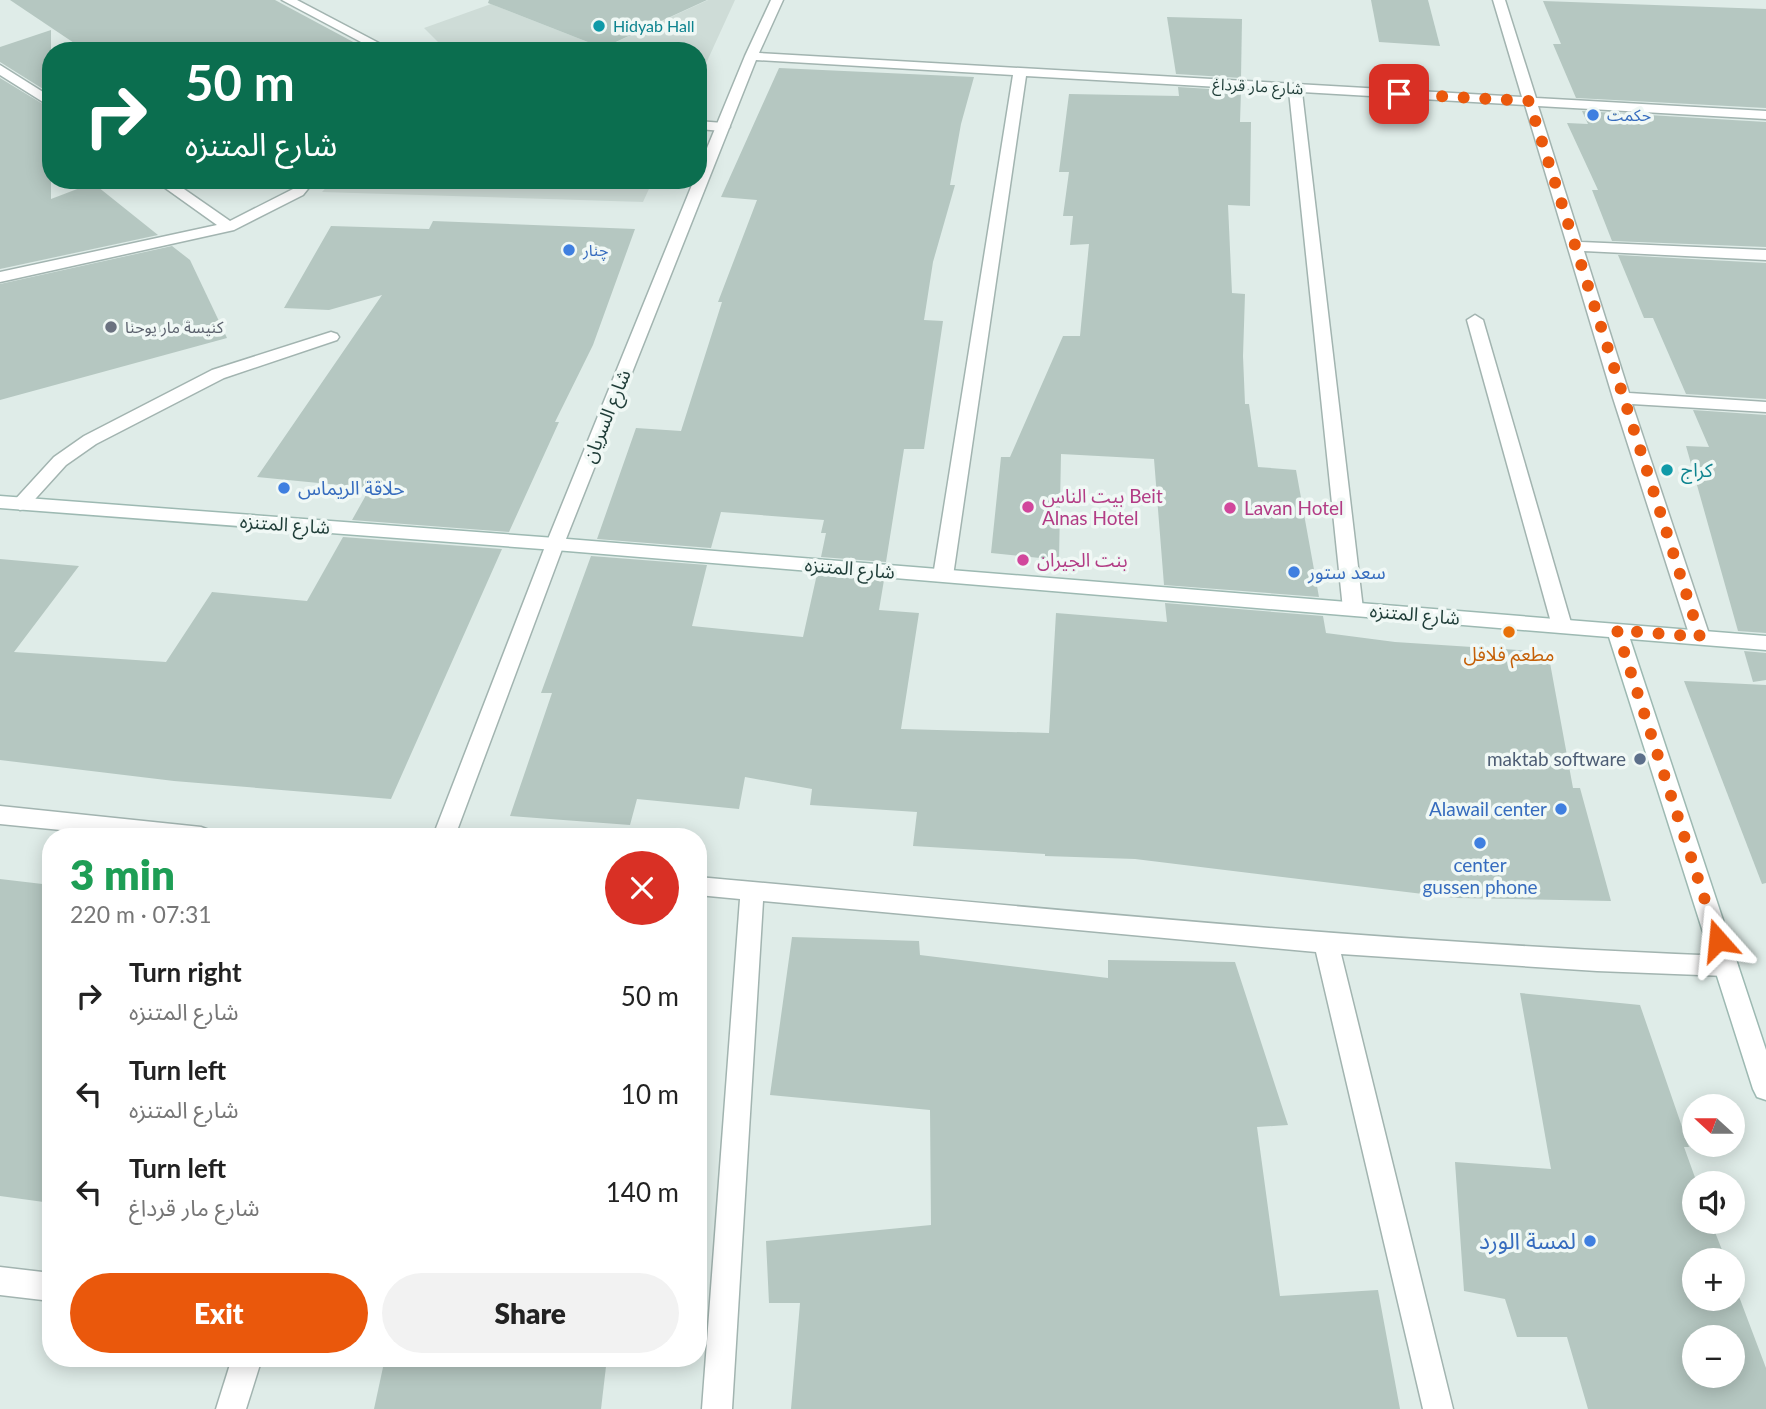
<!DOCTYPE html>
<html lang="en">
<head>
<meta charset="utf-8">
<style>
  body { margin:0; font-family:Lato,"Noto Sans Arabic",sans-serif; background:#f2f2f2; color:#222; height:100vh; display:flex; flex-direction:column; font-size:26px; white-space:nowrap }
  * { box-sizing:border-box; margin:0 }
  p { font-size:23px; color:#767676 }
  .icon { flex:none; width:38px; height:38px; fill:none; stroke:currentColor; stroke-width:2; stroke-linecap:round; stroke-linejoin:round }
  .map { position:relative; flex:1; overflow:hidden }
  .side { position:absolute; left:42px; top:828px; width:665px; height:539px; display:flex; flex-direction:column; background:#fff; border-radius:28px; box-shadow:0 4px 18px #0003 }
  .side>* { flex:none }
  .hud { position:absolute; left:42px; top:42px; width:665px; height:147px; border-radius:28px; box-shadow:0 4px 18px #0003; background:#0b6e4f; color:#fff; overflow:hidden }
  .needle { width:46px; rotate:291deg }
  .tools { position:absolute; left:1682px; top:1094px; display:grid; gap:14px }
  .tools a { display:grid; place-items:center; width:63px; height:63px; border-radius:50%; background:#fff; box-shadow:0 4px 18px #0003; font-size:35px }
  .pin { position:absolute; display:grid; place-items:center; width:60px; height:60px; color:#fff; margin:-30px; border-radius:14px; box-shadow:0 4px 10px #0006 }
  .me { position:absolute; width:77px; margin:-38px; rotate:342deg; stroke-linejoin:round; filter:drop-shadow(0 0 5px #0008) }
  .turn { display:flex; align-items:center; gap:24px; height:147px; padding:0 28px; font-size:32px }
  .turn .icon { width:91px; height:91px; stroke-width:2.5 }
  .turn b { display:block; font-size:49px; line-height:60px }
  .round { display:grid; place-items:center; flex:none; width:74px; height:74px; border-radius:37px; background:#f2f2f2 }
  .summary { display:flex; align-items:center; justify-content:space-between; height:119px; padding:0 28px }
  h1 { font-size:42px; font-weight:800; line-height:52px; color:#1e9e55 }
  .action { display:flex; gap:14px; margin-top:auto; padding:14px 28px }
  .action a { flex:1; height:80px; border-radius:42px; background:#ea580c; color:#fff; font-size:28px; font-weight:800; line-height:80px; text-align:center }
  .action a+a { background:#f2f2f2; color:#222 }
  ul { padding:0; list-style:none }
  li { display:flex; align-items:center; gap:21px; height:98px; padding:0 28px }
  li div { flex:1 }
  li b { display:block; font-size:26px }
  li em { font-style:normal }
  .map>svg:first-child { display:block }
  .built { fill:#cedcd7 }
  .building { fill:#b5c7c1; fill-rule:evenodd }
  .lines { fill:none; stroke-linecap:round; stroke-linejoin:round }
  .lane-casing { stroke:#a2b4b0; stroke-width:3 }
  .street-casing { stroke:#a2b4b0; stroke-width:3 }
  .secondary-casing { stroke:#9db9b2; stroke-width:3 }
  .lane { fill:#fff; fill-rule:evenodd }
  .street { fill:#fff; fill-rule:evenodd }
  .secondary { fill:#fff; fill-rule:evenodd }
  .route { stroke:#ea580c; stroke-width:12; stroke-dasharray:0 21.6 }
  .culture-dot { fill:#0f9aa8; stroke:#f0f8f5; stroke-width:2.5 }
  .shop-dot { fill:#3f7fe0; stroke:#f0f8f5; stroke-width:2.5 }
  .worship-dot { fill:#6b7280; stroke:#f0f8f5; stroke-width:2.5 }
  .hotel-dot { fill:#d1479c; stroke:#f0f8f5; stroke-width:2.5 }
  .food-dot { fill:#e8710a; stroke:#f0f8f5; stroke-width:2.5 }
  .service-dot { fill:#5c6f8a; stroke:#f0f8f5; stroke-width:2.5 }
  .labels { text-anchor:middle; stroke-width:7; stroke-linejoin:round; paint-order:stroke }
  .far-culture-label { font-size:16px; fill:#0d838f; stroke:#f0f8f5; text-anchor:start }
  .far-street-label { font-size:16px; fill:#1f3d38; stroke:#f0f8f5 }
  .far-shop-label { font-size:16px; fill:#366cbe; stroke:#f0f8f5; text-anchor:start }
  .far-worship-label { font-size:16px; fill:#5b616d; stroke:#f0f8f5; text-anchor:start }
  .street-label { font-size:19px; fill:#1f3d38; stroke:#f0f8f5 }
  .culture-label { font-size:19px; fill:#0d838f; stroke:#f0f8f5; text-anchor:start }
  .shop-label { font-size:19px; fill:#366cbe; stroke:#f0f8f5; text-anchor:start }
  .hotel-label { font-size:19px; fill:#b23c85; stroke:#f0f8f5; text-anchor:start }
  .food-label { font-size:19px; fill:#c56008; stroke:#f0f8f5 }
  .service-label { font-size:19px; fill:#4e5e75; stroke:#f0f8f5; text-anchor:end }
  .near-shop-label { font-size:23px; fill:#366cbe; stroke:#f0f8f5; text-anchor:end }
</style>
</head>
<body>
<div class="map">
<svg width="1766" height="1409" viewBox="0 0 1766 1409">
  <rect width="100%" height="100%" fill="#dfece8"/>
  <g class="built">
    <path d="M708,0H735L698,81V51H442L444,48L424,28L491,4L603,48Z"/>
    <path d="M333,180H653L643,202L322,192Z"/>
  </g>
  <g class="building">
    <path d="M10,0H275L370,51H86Z"/>
    <path d="M489,0H707L607,46H598L488,3Z"/>
    <path d="M1371,0H1428L1440,46L1379,42Z"/>
    <path d="M1543,1L1766,9V108L1576,98L1553,44H1561Z"/>
    <path d="M1167,17L1242,19L1241,78L1176,74Z"/>
    <path d="M51,30V94L0,62V47Z"/>
    <path d="M779,68L974,77L961,124L950,185H955L933,262L924,320L943,321L924,449H904L886,562L821,557L826,533H821L824,520L721,512L711,548L597,539L636,428L681,431L722,302H718L757,200L721,197Z"/>
    <path d="M0,78L51,109V199L93,183L158,235L0,269Z"/>
    <path d="M1178,87L1241,91L1240,122H1251L1250,206L1228,205L1232,293L1245,294L1243,356L1245,404H1249L1258,467L1296,470L1319,597L1164,585L1154,459L1061,454L1059,560L991,553L1001,457H1010L1063,336H1080L1089,244L1070,245L1073,216H1063L1069,172H1059L1069,94L1179,96Z"/>
    <path d="M1582,111L1766,122V247L1612,241L1592,190H1598L1567,123L1588,124Z"/>
    <path d="M433,221L635,229L593,345L555,422H559L509,532L352,520L370,488L257,477L382,295L329,310L284,308L331,226L429,229Z"/>
    <path d="M172,246L190,260L227,338L0,400V284Z"/>
    <path d="M1618,255L1766,263V399L1686,394L1653,318H1644Z"/>
    <path d="M1693,410L1766,415V633L1738,631L1686,446L1709,447Z"/>
    <path d="M343,537L502,549L391,799L174,781L0,760V559L79,566L14,652L166,662L212,592L307,601Z"/>
    <path d="M591,556L707,565L692,626L803,637L817,574L884,580L879,610L919,613L901,729L1049,733L1056,613L1167,622L1165,603L1323,616L1326,633L1395,642L1548,652L1573,788H1580L1611,901L1456,898L1135,859L1045,856V854L913,846L917,812L810,805L812,789L745,777L739,809L637,799L630,825L510,816L552,693H541Z"/>
    <path d="M1744,651L1766,653V680L1753,682Z"/>
    <path d="M1684,681L1766,685V883L1762,884Z"/>
    <path d="M0,879L51,885V1203L0,1196Z"/>
    <path d="M792,937L919,941L920,955L1108,978V960L1235,962L1288,1125L1257,1127L1280,1296L1378,1290L1400,1409H791L800,1303H769L766,1241L931,1225L930,1110L770,1095Z"/>
    <path d="M1520,993L1640,1005L1689,1147H1684L1697,1183H1694V1222H1711L1726,1260H1694V1298H1732V1278L1766,1368V1409H1588L1567,1337H1517L1505,1299L1464,1291L1455,1162L1551,1169ZM1694,1337H1732V1376H1694Z"/>
    <path d="M385,1358H607L601,1409H374Z"/>
  </g>
  <g class="lines">
    <g class="lane-casing">
      <g id="lane">
        <path d="M698,121L723,123L730,127L723,131L698,129Z"/>
        <path d="M1475,315L1483,320L1572,626L1569,631H1555L1552,626L1467,320Z"/>
        <path d="M331,332L337,334L339,337L337,340L224,378L96,444L66,465L27,508L20,510L11,504L54,457L84,436L212,370Z"/>
      </g>
    </g>
    <g class="street-casing">
      <g id="street">
        <path d="M282,0H297L394,51H378Z"/>
        <path d="M771,0H783L759,53L1522,97L1493,0H1505L1536,98L1766,111V119L1538,106L1581,242L1766,250V260L1584,251L1629,393L1766,402V412L1632,404L1710,637L1707,642H1693L1690,637L1613,398L1525,105L1302,92L1363,609L1360,614H1346L1343,609L1289,91L1026,76L953,576L950,581H936L933,576L1013,75L756,60L564,544L455,836H433L546,544L694,180H698V170L745,56Z"/>
        <path d="M0,65L51,97V107L0,75Z"/>
        <path d="M154,180H171L230,221L293,189L300,180H315L303,195L234,230L0,282V272L217,225Z"/>
        <path d="M0,806L201,827L209,830L212,836H122L0,824Z"/>
        <path d="M698,877C1041,908 1382,943 1726,956L1735,959L1738,966L1735,973L1726,976L1597,971L1341,954L1453,1409H1423L1316,952L763,901L732,1409H702L740,899L698,895Z"/>
        <path d="M0,1267L51,1273V1301L0,1295Z"/>
        <path d="M232,1358H262L246,1409H216Z"/>
      </g>
    </g>
    <g class="secondary-casing">
      <path id="secondary" d="M0,496L555,538L1766,636V650L1630,639L1766,1050V1100L1757,1097L1753,1089L1609,637L555,550L0,508Z"/>
    </g>
    <use href="#lane" class="lane"/>
    <use href="#street" class="street"/>
    <use href="#secondary" class="secondary"/>
  </g>
  <g class="lines">
    <path class="route" d="M1399,94L1529,101L1700,637L1617,630L1718,940"/>
  </g>
  <g class="culture-dot">
    <circle cx="599" cy="26" r="7"/>
    <circle cx="1667" cy="470" r="7"/>
  </g>
  <g class="shop-dot">
    <circle cx="1593" cy="115" r="7"/>
    <circle cx="569" cy="250" r="7"/>
    <circle cx="284" cy="488" r="7"/>
    <circle cx="1294" cy="572" r="7"/>
    <circle cx="1561" cy="809" r="7"/>
    <circle cx="1480" cy="843" r="7"/>
    <circle cx="1590" cy="1241" r="7"/>
  </g>
  <circle class="worship-dot" cx="111" cy="327" r="7"/>
  <g class="hotel-dot">
    <circle cx="1028" cy="507" r="7"/>
    <circle cx="1230" cy="508" r="7"/>
    <circle cx="1023" cy="560" r="7"/>
  </g>
  <circle class="food-dot" cx="1509" cy="632" r="7"/>
  <circle class="service-dot" cx="1640" cy="759" r="7"/>
  <g class="labels">
    <g class="far-culture-label">
      <text x="613" y="32">Hidyab Hall</text>
    </g>
    <g class="far-street-label">
      <text transform="translate(1258 86) rotate(3)" y="6">شارع مار قرداغ</text>
    </g>
    <g class="far-shop-label">
      <text x="1607" y="121">حكمت</text>
      <text x="583" y="256">چنار</text>
    </g>
    <g class="far-worship-label">
      <text x="125" y="333">كنيسة مار يوحنا</text>
    </g>
    <g class="street-label">
      <text transform="translate(606 416) rotate(-68)" y="7">شارع السريان</text>
      <text transform="translate(285 524) rotate(4)" y="7">شارع المتنزه</text>
      <text transform="translate(850 568) rotate(5)" y="7">شارع المتنزه</text>
      <text transform="translate(1415 614) rotate(5)" y="7">شارع المتنزه</text>
    </g>
    <g class="culture-label">
      <text x="1681" y="477">كراج</text>
    </g>
    <g class="shop-label">
      <text x="298" y="495">حلاقة الريماس</text>
      <text x="1308" y="579">سعد ستور</text>
      <text x="1547" y="816" text-anchor="end">Alawail center</text>
      <text x="1480" y="872" text-anchor="middle">center<tspan x="1480" dy="22">gussen phone</tspan></text>
    </g>
    <g class="hotel-label">
      <text x="1042" y="503">بيت الناس Beit<tspan x="1042" dy="22">Alnas Hotel</tspan></text>
      <text x="1244" y="515">Lavan Hotel</text>
      <text x="1037" y="567">بنت الجيران</text>
    </g>
    <g class="food-label">
      <text x="1509" y="661">مطعم فلافل</text>
    </g>
    <g class="service-label">
      <text x="1626" y="766">maktab software</text>
    </g>
    <g class="near-shop-label">
      <text x="1576" y="1249">لمسة الورد</text>
    </g>
  </g>
</svg>
<div class="tools">
<a><svg class="needle" viewBox="-14 -14 28 28"><path d="M0-13l5 13h-10z" fill="#e53935"/><path d="M0 13l5-13h-10z" fill="#767676"/></svg></a>
<a><svg class="icon" aria-label="sound" viewBox="0 0 24 24"><path d="M4 9h4l5-4v14l-5-4H4zM17 9q2 3 0 6"/></svg></a>
<a>+</a>
<a>−</a>
</div>
<div class="pin" style="left:1399px;top:94px;background:#d93025"><svg class="icon" aria-label="arrive" viewBox="0 0 24 24"><path d="M6 21V4h12l-3 4 3 4H6"/></svg></div>
<svg class="me" style="left:1718px;top:940px" viewBox="-20 -20 40 40"><path d="M0-17L14 15 0 8-14 15z" fill="#ea580c" stroke="#fff" stroke-width="4"/></svg>
<div class="hud">
<div class="turn"><svg class="icon" aria-label="right" viewBox="0 0 24 24"><path d="M7 20v-9h11M14 6l5 5-5 5"/></svg><div><b>50 m</b>شارع المتنزه</div></div>
</div>
<section class="side">
<div class="summary"><div><h1>3 min</h1><p>220 m · 07:31</p></div><a class="round" style="background:#d93025;color:#fff"><svg class="icon" aria-label="close" viewBox="0 0 24 24"><path d="M6 6l12 12M18 6L6 18"/></svg></a></div>
<ul>
<li><svg class="icon" aria-label="right" viewBox="0 0 24 24"><path d="M7 20v-9h11M14 6l5 5-5 5"/></svg><div><b>Turn right</b><p>شارع المتنزه</p></div><em>50 m</em></li>
<li><svg class="icon" aria-label="left" viewBox="0 0 24 24"><path d="M17 20v-9H6M10 6l-5 5 5 5"/></svg><div><b>Turn left</b><p>شارع المتنزه</p></div><em>10 m</em></li>
<li><svg class="icon" aria-label="left" viewBox="0 0 24 24"><path d="M17 20v-9H6M10 6l-5 5 5 5"/></svg><div><b>Turn left</b><p>شارع مار قرداغ</p></div><em>140 m</em></li>
</ul>
<div class="action"><a>Exit</a><a>Share</a></div>
</section>
</div>
</body>
</html>
